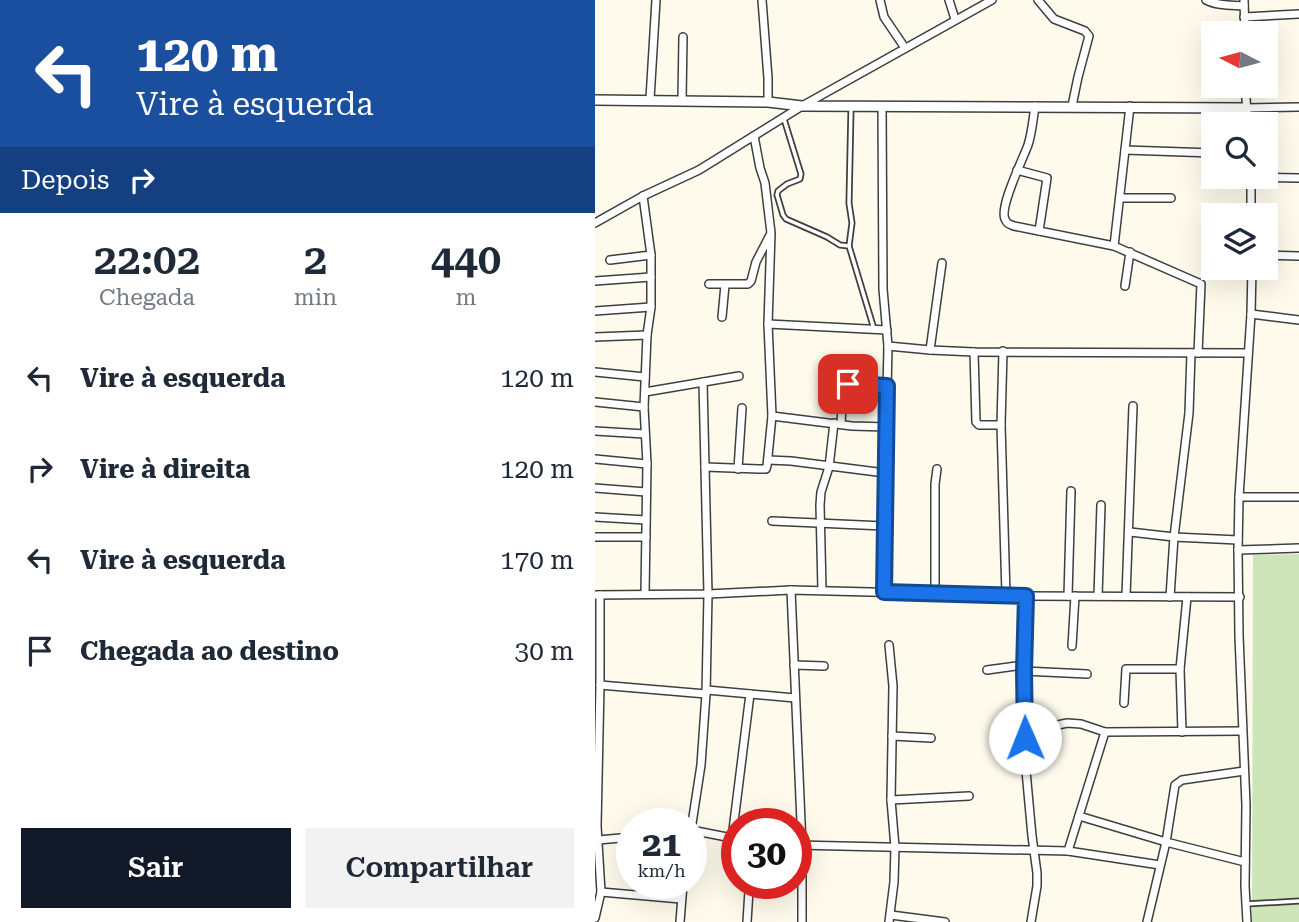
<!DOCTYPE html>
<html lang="pt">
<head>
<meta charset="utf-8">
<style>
  body { margin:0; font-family:"Roboto Serif",serif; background:#f2f2f3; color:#1f2937; height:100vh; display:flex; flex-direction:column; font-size:26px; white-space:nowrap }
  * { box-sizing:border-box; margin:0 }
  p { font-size:23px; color:#747a83 }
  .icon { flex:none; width:38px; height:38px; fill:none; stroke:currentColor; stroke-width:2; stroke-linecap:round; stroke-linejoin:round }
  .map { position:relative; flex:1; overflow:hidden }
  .side { display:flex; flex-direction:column; background:#fff; width:595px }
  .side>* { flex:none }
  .guide { background:#1a4fa0; color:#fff; overflow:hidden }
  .needle { width:46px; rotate:276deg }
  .fabs { position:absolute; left:606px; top:21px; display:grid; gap:14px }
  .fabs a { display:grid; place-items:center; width:77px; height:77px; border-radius:0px; background:#fff; box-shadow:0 7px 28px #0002; font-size:35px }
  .speed { position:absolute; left:21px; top:808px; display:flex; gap:14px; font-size:35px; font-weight:700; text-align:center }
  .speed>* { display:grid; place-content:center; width:91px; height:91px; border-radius:50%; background:#fff; box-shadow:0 7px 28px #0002; line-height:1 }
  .speed small { font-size:18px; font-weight:400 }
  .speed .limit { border:10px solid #d22; background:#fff; color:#111 }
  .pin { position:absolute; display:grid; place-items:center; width:60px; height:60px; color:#fff; margin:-30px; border-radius:14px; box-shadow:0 4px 10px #0006 }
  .me { position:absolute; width:77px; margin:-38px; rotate:359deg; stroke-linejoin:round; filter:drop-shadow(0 0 5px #0008) }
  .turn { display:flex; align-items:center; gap:24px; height:147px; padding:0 21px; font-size:32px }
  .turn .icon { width:91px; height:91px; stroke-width:2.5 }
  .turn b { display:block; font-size:49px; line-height:60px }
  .then { display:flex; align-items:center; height:66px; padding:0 21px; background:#0003; gap:14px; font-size:26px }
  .eta { display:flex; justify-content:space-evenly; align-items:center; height:119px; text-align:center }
  .eta b { font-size:42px; font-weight:600; line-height:49px }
  .button { display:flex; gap:14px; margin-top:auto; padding:14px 21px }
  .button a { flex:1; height:80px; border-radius:0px; background:#111827; color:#fff; font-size:28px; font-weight:600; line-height:80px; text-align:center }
  .button a+a { background:#f2f2f3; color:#1f2937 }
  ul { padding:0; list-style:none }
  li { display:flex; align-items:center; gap:21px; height:91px; padding:0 21px }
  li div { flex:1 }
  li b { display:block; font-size:26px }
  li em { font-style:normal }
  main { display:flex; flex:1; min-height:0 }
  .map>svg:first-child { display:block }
  .green { fill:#cde5b8 }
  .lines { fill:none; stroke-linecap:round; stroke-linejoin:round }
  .service-casing { stroke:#3f3f3f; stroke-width:7 }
  .minor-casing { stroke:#3f3f3f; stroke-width:10 }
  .tertiary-casing { stroke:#3f3f3f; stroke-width:12 }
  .service { stroke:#fff; stroke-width:3.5 }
  .minor { stroke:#fff; stroke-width:7 }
  .tertiary { stroke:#fff; stroke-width:9 }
  .route-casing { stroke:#114b97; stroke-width:18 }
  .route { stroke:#1a73e8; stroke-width:12 }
</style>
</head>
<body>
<main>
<section class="side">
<div class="guide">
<div class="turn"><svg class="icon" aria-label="left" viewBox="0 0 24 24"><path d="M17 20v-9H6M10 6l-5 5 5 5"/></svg><div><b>120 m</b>Vire à esquerda</div></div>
<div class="then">Depois<svg class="icon" aria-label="right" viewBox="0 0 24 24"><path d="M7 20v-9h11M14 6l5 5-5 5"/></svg></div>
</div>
<div class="eta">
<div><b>22:02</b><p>Chegada</p></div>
<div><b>2</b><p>min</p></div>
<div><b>440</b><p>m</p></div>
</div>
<ul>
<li><svg class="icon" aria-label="left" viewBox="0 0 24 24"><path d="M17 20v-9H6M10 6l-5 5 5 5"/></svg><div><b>Vire à esquerda</b></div><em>120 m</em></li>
<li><svg class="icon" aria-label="right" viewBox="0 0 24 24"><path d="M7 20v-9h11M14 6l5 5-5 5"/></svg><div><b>Vire à direita</b></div><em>120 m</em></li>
<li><svg class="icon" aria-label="left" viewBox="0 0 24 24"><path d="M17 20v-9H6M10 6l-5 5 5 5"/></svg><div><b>Vire à esquerda</b></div><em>170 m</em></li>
<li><svg class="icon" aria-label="arrive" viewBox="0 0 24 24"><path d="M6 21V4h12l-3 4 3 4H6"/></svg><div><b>Chegada ao destino</b></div><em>30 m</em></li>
</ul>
<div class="button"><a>Sair</a><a>Compartilhar</a></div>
</section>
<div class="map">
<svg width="704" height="922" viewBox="0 0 704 922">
  <rect width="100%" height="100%" fill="#fefbec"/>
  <path class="green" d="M704,554V922H657L658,555Z"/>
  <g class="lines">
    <g class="service-casing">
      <g id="service">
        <path d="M189,119L206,174L205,179L192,184L183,191L182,195L188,215L191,219L232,237L245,245L254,246L279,329"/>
        <path d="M254,246L257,223L254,203L256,109"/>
        <path d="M651,904L704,901"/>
      </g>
    </g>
    <g class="minor-casing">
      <g id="minor">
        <path d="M167,0L173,78V102"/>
        <path d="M285,0L289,17L310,48"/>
        <path d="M354,0L360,19"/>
        <path d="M443,0L459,19L490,31L494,36L483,77L477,106"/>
        <path d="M611,0C622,6 637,5 649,6"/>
        <path d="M649,0L650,33"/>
        <path d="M649,17L704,14"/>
        <path d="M650,86L653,124"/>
        <path d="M55,99L61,0"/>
        <path d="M87,100L88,37"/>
        <path d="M287,106L288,289L293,346L289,526L290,592"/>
        <path d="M440,106C438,119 437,133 433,145C428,159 404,207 410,219C412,224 414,224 419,226L519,246L606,284L603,353"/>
        <path d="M535,106L530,150L618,153"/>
        <path d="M651,108L704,107"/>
        <path d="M422,170L452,178L444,231"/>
        <path d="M656,177L704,178"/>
        <path d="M656,177V215"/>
        <path d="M48,196L56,255V307L52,335L49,407L52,464L50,594"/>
        <path d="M525,198H576"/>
        <path d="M0,223L48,196L104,170L207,106L397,0"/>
        <path d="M519,246L530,150"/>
        <path d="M670,255L704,256"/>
        <path d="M15,260L56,255"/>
        <path d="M0,281L56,277"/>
        <path d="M114,284H153L156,281L161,262L175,235"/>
        <path d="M530,286L535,252"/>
        <path d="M0,311L56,307"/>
        <path d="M656,314L704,320"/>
        <path d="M127,317L130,285"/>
        <path d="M173,324L292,330"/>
        <path d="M0,337L52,335"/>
        <path d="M293,346L335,350L379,352L653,353"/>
        <path d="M335,350L347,263"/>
        <path d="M408,351L406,425L411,595"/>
        <path d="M379,352L381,422L384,425H406"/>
        <path d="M0,372L50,377"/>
        <path d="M50,392L144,376"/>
        <path d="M0,402L49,407"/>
        <path d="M177,416L257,426L292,427"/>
        <path d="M246,424L248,386L253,384L292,386"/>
        <path d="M0,431L50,434"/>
        <path d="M0,459L52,464"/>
        <path d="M173,460L196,461L290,473"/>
        <path d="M110,467L164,469H171L172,466L177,416L173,324L176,233L170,183L165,168L159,136"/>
        <path d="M143,469L147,408"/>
        <path d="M0,488L51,492"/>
        <path d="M644,497H704"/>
        <path d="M0,517L51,520"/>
        <path d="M177,521L289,526"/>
        <path d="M535,532L579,537L643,540"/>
        <path d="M0,537H51"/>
        <path d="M643,550L704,548"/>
        <path d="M196,590L207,845V922"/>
        <path d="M227,590L225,505L226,492L234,467L239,423"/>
        <path d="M340,593V484L342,469"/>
        <path d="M0,595L113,594L196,590L431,596L645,597"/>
        <path d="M431,596L429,671L430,760L437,836L442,873V886L436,922"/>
        <path d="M473,596L476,491"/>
        <path d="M503,596L506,505"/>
        <path d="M531,596L538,406"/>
        <path d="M575,597L579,537L594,413L596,353"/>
        <path d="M477,646L480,596"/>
        <path d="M199,665L229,666"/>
        <path d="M392,670L429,665"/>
        <path d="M429,671L492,674"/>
        <path d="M5,685L111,694"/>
        <path d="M112,690L200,698"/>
        <path d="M529,703L531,669H585"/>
        <path d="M463,725L472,723L486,724L510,732L647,731"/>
        <path d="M587,732L585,669L592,597"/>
        <path d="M297,736L336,738"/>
        <path d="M296,800L374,796"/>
        <path d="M484,816L571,842L650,862"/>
        <path d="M96,830L106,765L111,694L113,594L108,382"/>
        <path d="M96,830L142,839"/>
        <path d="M137,838L155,694"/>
        <path d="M3,840L37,837"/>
        <path d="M201,845L473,851L565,865"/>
        <path d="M473,851L510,732"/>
        <path d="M6,892L86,899"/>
        <path d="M296,915L350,922"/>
        <path d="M0,918L6,892L2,826L5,685V595"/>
        <path d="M85,922L88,884"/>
        <path d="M152,922L154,890"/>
        <path d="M294,922L299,882L300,847L296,800L298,686L294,645"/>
        <path d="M552,922L571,842L580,785L587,780L649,771"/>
        <path d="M652,922L650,886L651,805L644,636L643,550L644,497L656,314L657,268"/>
      </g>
    </g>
    <g class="tertiary-casing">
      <path id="tertiary" d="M0,100L173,102L207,106L651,108"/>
    </g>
    <use href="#service" class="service"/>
    <use href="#minor" class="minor"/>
    <use href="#tertiary" class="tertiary"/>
  </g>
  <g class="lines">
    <g class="route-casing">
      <path id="route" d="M253,384L292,386L289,592L431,596L429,671L430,738"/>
    </g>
    <use href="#route" class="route"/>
  </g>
</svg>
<div class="fabs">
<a><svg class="needle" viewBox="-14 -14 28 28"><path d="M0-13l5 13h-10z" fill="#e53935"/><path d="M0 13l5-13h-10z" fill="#747a83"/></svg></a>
<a><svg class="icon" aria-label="search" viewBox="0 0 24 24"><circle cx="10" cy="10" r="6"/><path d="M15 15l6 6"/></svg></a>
<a><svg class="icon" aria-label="layers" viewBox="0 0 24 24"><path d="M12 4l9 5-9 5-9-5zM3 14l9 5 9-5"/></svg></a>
</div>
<div class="speed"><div>21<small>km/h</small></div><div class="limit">30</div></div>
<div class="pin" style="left:253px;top:384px;background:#d93025"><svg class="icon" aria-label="arrive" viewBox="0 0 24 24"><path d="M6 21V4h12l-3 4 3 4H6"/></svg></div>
<svg class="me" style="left:430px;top:738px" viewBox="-20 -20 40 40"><circle r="19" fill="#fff"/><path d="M0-13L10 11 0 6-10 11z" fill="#1a73e8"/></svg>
</div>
</main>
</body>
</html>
